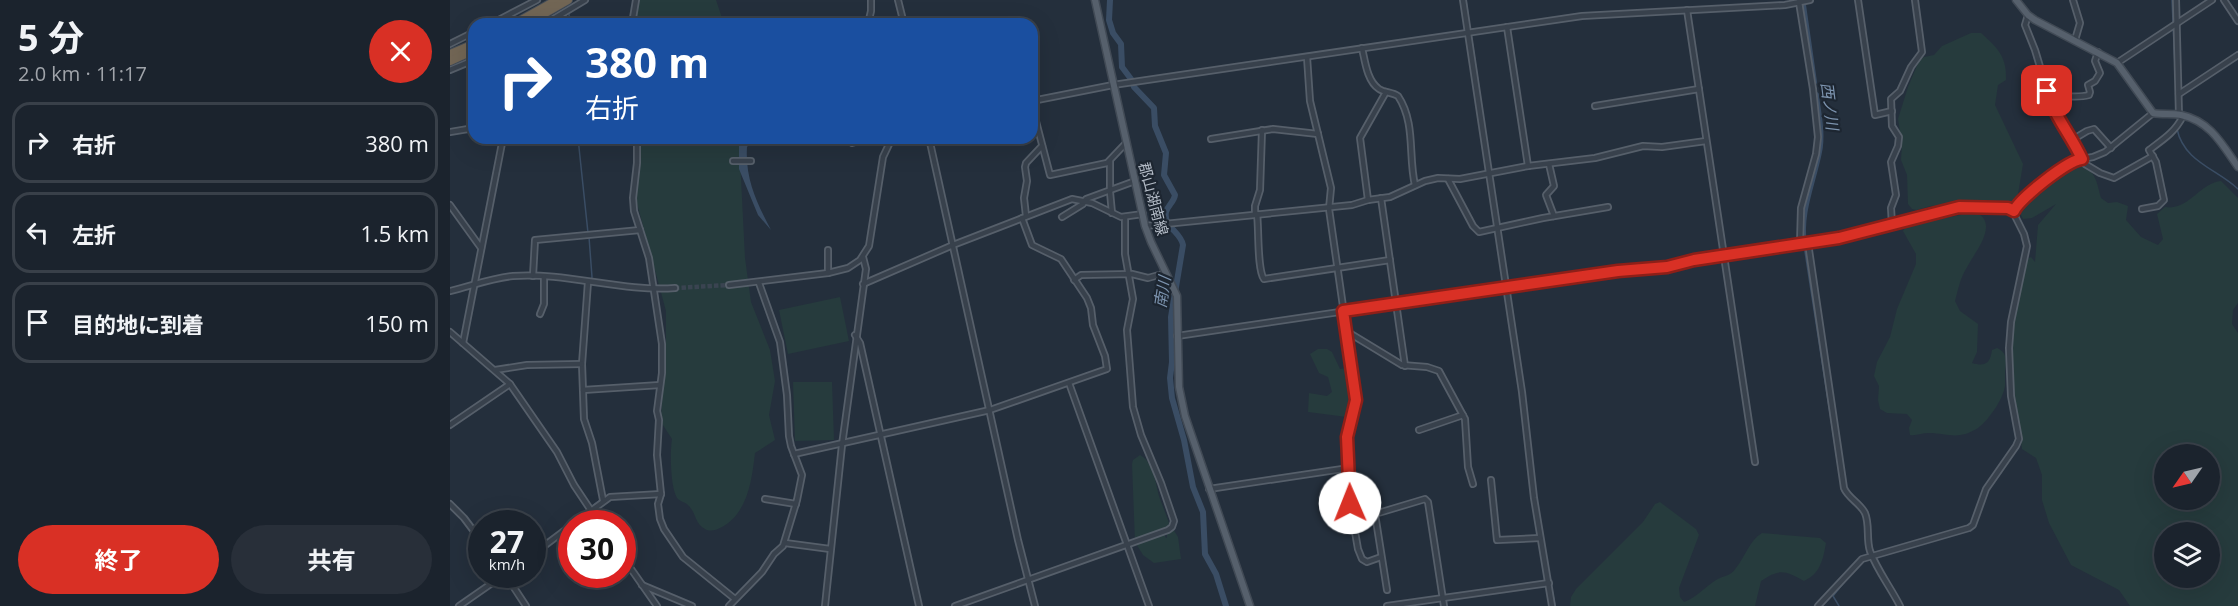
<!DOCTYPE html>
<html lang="ja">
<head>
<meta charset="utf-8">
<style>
  body { margin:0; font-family:"Open Sans","Noto Sans JP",sans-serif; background:#282f39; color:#f1f3f6; height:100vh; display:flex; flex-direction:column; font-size:22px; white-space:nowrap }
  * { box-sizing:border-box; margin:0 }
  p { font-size:20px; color:#a0a4aa }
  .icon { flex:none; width:33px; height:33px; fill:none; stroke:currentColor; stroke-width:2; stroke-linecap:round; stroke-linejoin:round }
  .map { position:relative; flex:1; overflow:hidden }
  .side { display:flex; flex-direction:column; background:#1b232d; width:450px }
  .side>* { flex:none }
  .hud { position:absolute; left:18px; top:18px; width:570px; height:126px; border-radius:18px; box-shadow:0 6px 24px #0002,0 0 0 2px #394049; background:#1a4fa0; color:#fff; overflow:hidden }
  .needle { width:39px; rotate:236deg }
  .tools { position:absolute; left:1704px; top:444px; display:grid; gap:12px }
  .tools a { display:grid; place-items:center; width:66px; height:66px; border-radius:50%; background:#1b232d; box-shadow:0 6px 24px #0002,0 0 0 2px #394049; font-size:30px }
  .speed { position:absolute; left:18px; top:510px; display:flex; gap:12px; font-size:30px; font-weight:700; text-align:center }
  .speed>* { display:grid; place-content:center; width:78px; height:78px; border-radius:50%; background:#1b232d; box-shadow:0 6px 24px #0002,0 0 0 2px #394049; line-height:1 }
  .speed small { font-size:15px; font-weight:400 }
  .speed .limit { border:9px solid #d22; background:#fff; color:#111 }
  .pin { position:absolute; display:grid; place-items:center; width:51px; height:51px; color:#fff; margin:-26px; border-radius:12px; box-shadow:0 3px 9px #0006 }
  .me { position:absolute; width:66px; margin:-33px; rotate:359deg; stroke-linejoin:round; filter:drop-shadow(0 0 4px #0008) }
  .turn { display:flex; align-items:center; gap:21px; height:126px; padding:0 18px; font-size:27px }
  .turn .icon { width:78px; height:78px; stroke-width:2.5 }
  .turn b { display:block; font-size:42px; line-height:51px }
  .round { display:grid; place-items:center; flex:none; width:63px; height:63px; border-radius:32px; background:#282f39 }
  .summary { display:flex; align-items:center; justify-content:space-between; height:102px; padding:0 18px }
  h1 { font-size:36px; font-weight:700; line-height:45px }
  .primary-button { display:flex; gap:12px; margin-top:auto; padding:12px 18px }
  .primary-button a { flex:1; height:69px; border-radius:36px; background:#d93025; color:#fff; font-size:24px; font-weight:700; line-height:69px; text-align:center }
  .primary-button a+a { background:#282f39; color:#f1f3f6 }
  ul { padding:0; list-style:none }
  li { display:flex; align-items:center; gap:18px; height:81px; margin:0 12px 9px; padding:0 6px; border:3px solid #394049; border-radius:18px }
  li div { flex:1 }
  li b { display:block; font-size:22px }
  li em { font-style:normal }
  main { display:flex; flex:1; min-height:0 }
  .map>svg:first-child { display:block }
  .green { fill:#263b3d; fill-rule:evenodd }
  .water { fill:#3a4d64 }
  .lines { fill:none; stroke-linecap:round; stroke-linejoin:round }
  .stream { stroke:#3a4d64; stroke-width:1.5 }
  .river { stroke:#3a4d64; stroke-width:6 }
  .minor-tunnel { stroke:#3a4451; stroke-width:4.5; stroke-dasharray:4.5 2; stroke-linecap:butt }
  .minor-casing { stroke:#565f6a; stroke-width:8 }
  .major-casing { stroke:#414a55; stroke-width:9 }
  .highway-casing { stroke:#434c57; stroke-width:10 }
  .minor { stroke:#38414c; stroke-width:4.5 }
  .major { stroke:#56606c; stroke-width:6 }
  .highway { stroke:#726655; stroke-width:8 }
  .route-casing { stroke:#8d1f18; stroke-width:15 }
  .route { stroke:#d93025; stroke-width:10 }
  .labels { text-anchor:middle; stroke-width:4.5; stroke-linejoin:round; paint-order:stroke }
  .street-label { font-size:15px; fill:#b4bcc7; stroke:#1d2631 }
  .water-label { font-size:16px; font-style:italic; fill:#7c93ae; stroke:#1d2631 }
</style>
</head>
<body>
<main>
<section class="side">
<div class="summary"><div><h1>5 分</h1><p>2.0 km · 11:17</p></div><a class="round" style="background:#d93025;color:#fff"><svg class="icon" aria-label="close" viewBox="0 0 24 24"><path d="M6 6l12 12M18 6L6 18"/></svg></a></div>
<ul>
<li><svg class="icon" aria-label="right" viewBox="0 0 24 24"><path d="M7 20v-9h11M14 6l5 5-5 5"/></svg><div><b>右折</b></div><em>380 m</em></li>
<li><svg class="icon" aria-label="left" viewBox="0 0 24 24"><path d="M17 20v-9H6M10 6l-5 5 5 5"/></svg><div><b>左折</b></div><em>1.5 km</em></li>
<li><svg class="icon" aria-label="arrive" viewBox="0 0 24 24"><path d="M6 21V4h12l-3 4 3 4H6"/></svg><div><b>目的地に到着</b></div><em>150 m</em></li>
</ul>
<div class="primary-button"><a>終了</a><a>共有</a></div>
</section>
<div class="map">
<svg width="1788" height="606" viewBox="0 0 1788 606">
  <rect width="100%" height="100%" fill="#242f3c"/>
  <g class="green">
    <path d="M187,0H266L274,24H184Z"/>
    <path d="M1521,33H1531C1548,48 1557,57 1556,80L1548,85L1545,105L1573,164L1568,194L1560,204L1481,206L1467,210L1462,209L1458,204L1457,175L1451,160L1452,144L1448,119L1458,87L1469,61L1474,57L1484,55L1492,46Z"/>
    <path d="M191,138H289L295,258L301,302L320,350L325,381L319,415L325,440L305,453C302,479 298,513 272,527C267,530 260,532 255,529C245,524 246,513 239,506C236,502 231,502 228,499C220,489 220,451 222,439L211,422V415L216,353V311L185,196Z"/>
    <path d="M1631,163C1647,175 1646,180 1651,198L1658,203L1667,202L1678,206L1676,220L1691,237L1708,245L1713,239L1707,214L1715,207C1739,211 1749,183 1771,181L1788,198V303L1783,310L1782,324L1788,333V606H1680L1669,590L1621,565L1599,523L1592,500V475L1586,458L1572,449L1561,369V339L1577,259L1581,257L1585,262L1588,225L1606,204L1582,218L1573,219L1570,213L1573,204L1624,164ZM1714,454H1760V500H1714ZM1714,532H1760V578H1714Z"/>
    <path d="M1525,212C1551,223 1524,253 1516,269C1510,279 1508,290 1505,301L1510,311L1528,324L1527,352L1522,363C1536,367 1540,363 1542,350L1547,348C1558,353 1556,361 1555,372C1555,376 1555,381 1555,386C1553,399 1539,420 1528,428C1507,441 1499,433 1478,433C1472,433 1467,436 1460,435L1459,428L1462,420L1457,414L1437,413L1430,409L1428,400L1429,386L1424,376L1427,362L1440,337L1447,309L1466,264V254L1453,231L1456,226Z"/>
    <path d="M390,297L399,341L338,354L329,310Z"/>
    <path d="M868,349H877L882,352L890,369L897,368C902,381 908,407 897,417L858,412L859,393L877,396L882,392L878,377L869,373L860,354Z"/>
    <path d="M343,382H382L384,440L345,441Z"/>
    <path d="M690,455C705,463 705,484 710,499C713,507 716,514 719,523L715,532V537L717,538V531L723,529L728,537L731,559L704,563L693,555L685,542L682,464L683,460Z"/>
    <path d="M1210,502L1246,529L1249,535L1229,588L1230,597L1234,602C1247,597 1255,587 1266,580C1274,575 1280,577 1286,568C1295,557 1299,541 1312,533L1370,538L1376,543C1373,560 1370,574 1354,581C1335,571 1330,568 1311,581L1305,606H1120L1121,597L1126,589L1193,522L1205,504Z"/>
  </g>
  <path class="water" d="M289,138H304L297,147C295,179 307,203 321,230L308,215L289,169Z"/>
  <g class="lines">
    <g class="stream">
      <path d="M1016,0L1020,29"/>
      <path d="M1722,0L1726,88"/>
      <path d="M119,14L120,24"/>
      <path d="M1021,34L1046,204"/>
      <path d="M1727,129C1734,162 1767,169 1788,189"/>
      <path d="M128,138L138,233"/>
      <path d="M1050,230L1058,285"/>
      <path d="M139,237L142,277L140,289"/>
      <path d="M1354,245L1392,491L1400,499"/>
      <path d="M1059,289L1061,302"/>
      <path d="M137,328L139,303"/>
      <path d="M1086,492L1087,505"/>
      <path d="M142,506L150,500V497"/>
      <path d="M1410,509L1414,518"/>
      <path d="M142,514L147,524"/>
      <path d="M1415,522L1416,532"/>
      <path d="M1096,557L1105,606"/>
      <path d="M172,561L188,583"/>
      <path d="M1389,606L1383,596L1403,571"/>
    </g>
    <g class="river">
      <path d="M660,0L659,20L663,33L671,44L672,67L681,79L684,87L704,108L705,126L716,153L714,175L725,195C724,202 718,205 716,212C713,227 731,232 733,245L721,317L722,362L720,378L722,398L734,440L743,487L753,512L755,554L766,574L776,606"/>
      <path d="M1353,5L1364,82"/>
      <path d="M1354,245C1349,212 1363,183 1369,152C1373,133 1368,114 1366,95"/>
    </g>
    <path class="minor-tunnel" d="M225,288L279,285"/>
    <g class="minor-casing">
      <g id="minor">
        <path d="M448,0L454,24"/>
        <path d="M1013,0L1072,392L1084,498L1102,606"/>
        <path d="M1408,0L1425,115L1442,111"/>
        <path d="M1623,0L1630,23L1625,40"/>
        <path d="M1726,0L1729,115"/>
        <path d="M1774,0L1788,21"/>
        <path d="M1349,2L1363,89L1368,137L1366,154L1351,208L1350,244"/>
        <path d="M1237,10L1305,462"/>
        <path d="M1578,15L1575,25L1585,50L1603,110L1635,164L1650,173L1664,178L1703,156"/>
        <path d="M41,24L87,0"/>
        <path d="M95,24L135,0"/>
        <path d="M182,24L186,0"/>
        <path d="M418,24L421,11V0"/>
        <path d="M1057,27L1078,166"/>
        <path d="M0,44L24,32"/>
        <path d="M912,48C915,61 917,81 929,89C935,93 942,92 948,96C966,123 958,156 965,185"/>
        <path d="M857,57L860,101L881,188L879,209L905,390L906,400L897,437L900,503L908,549L912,559L917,562L931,557"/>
        <path d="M1667,63L1762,0"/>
        <path d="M0,70L24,60"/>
        <path d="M1729,94L1788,55"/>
        <path d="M1599,97C1613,94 1625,99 1639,95L1640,92L1638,85L1645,81L1650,73L1645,61L1648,52"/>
        <path d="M582,101L663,85L1132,16L1335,5L1360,0"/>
        <path d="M582,106L600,175L657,163L676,143"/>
        <path d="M1145,106L1249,89"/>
        <path d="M0,132L24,128"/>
        <path d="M187,138V163L183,198L184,211L199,258L212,344V373L207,411L209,420L207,455L211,494L208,504L210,519L214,529L233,557L285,599"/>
        <path d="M399,138L402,143L420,138"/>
        <path d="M479,138L568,540L585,606"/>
        <path d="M761,139L823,129L868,134"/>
        <path d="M1622,140L1637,131L1644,129L1661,148"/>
        <path d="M283,161H301"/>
        <path d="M660,161V192L662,213"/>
        <path d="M1099,164L1104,186L1096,195L1104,216"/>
        <path d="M998,179L1023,226L1029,232L1093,218L1158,207"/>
        <path d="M931,198L955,366"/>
        <path d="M918,200L910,138L936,92"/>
        <path d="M0,205L31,248"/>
        <path d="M1692,209L1708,206L1714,200L1706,162L1699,150C1714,139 1725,132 1733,116"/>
        <path d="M1564,211L1570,201L1619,164L1626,160L1643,157L1655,152L1703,113"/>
        <path d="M805,214V206L810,190L812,130"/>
        <path d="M807,214C809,228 807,270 814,279L940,260"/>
        <path d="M576,216L574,198L577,181L575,167L576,163L592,146"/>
        <path d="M612,217L633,204L636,199L685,181"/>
        <path d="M1442,225L1441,208L1446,195L1441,162L1448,146L1449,137L1442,126L1441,99L1450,91L1461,67L1472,52L1465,0"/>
        <path d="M695,226L902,205L918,200L940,197L975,181L988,178L1010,179L1078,166L1145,158L1193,146L1212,147L1256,141"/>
        <path d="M1358,243L1394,488C1398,498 1410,503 1415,513C1420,525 1416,539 1420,551C1427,570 1441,588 1450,606"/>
        <path d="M378,250V273"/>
        <path d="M83,276L85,240L190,230"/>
        <path d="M624,280L631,275L682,274L698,278L716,273"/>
        <path d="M138,282L132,364L134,419L142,443L153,500"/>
        <path d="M413,284L503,245L622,199L642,203L671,217L693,214"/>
        <path d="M279,285L378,273L398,268L410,260L419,246L433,157L442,138"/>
        <path d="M0,291C21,286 42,278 63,276C117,272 171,292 225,288"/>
        <path d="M90,314L94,304V277"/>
        <path d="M896,331L952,365L977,367L989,371L1015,419L1018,467L1023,484"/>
        <path d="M0,332L60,384L107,452L124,485L150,524"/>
        <path d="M405,335L410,343L469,606"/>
        <path d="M727,336L1168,271L1217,267L1244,260L1389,238L1509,207L1561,208L1574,234L1577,246L1561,322L1559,348L1561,396L1569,439L1566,446L1536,489L1523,525L1519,528L1412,559L1368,606"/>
        <path d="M13,343L53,138"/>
        <path d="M45,370L77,365L132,364"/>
        <path d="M619,383L699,606"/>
        <path d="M133,390L210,385"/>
        <path d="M0,425L60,384"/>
        <path d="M969,430L1013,415"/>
        <path d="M344,454L540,410L657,369L655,356L643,325L641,308L637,298L611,259L582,245L572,218"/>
        <path d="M1041,480L1047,540L1090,538"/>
        <path d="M759,489L899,468"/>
        <path d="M315,499L346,504"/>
        <path d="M0,504L14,518L32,542"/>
        <path d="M123,524L160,497L211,494"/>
        <path d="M335,543L380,549"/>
        <path d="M82,555L122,525"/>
        <path d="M172,556L207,606"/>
        <path d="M55,574L76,606"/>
        <path d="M192,585L242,606"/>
        <path d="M937,590L925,514L975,499L978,502L994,606"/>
        <path d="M9,606L55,574"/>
        <path d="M279,606L312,572L324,554L333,546L347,500L352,475L341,446L339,436L337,395L330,342L309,283"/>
        <path d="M375,606L392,445L416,269L413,257"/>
        <path d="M505,606L718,530L722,527L724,521L711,483L691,435L683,407L677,330L683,299L675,254V217"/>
        <path d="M937,606L1099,583"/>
      </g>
    </g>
    <g class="major-casing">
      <g id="major">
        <path d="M645,0L695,226L701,242L727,296L729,387L735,416L800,606"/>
        <path d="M1566,0L1578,15L1585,20L1667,63L1703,113C1712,115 1722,113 1731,115C1760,121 1772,144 1788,167"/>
      </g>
    </g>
    <g class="highway-casing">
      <g id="highway">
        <path d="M64,24L107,0"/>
        <path d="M76,24L118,0"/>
        <path d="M0,54L24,44"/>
        <path d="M0,61L24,50"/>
      </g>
    </g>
    <use href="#minor" class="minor"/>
    <use href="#major" class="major"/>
    <use href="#highway" class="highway"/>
  </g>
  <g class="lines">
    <g class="route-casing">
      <path id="route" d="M900,503L897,437L906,400L893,311L1168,271L1217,267L1244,260L1389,238L1509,207L1558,208L1564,211C1569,199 1618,160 1632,159C1621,135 1604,116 1597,91"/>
    </g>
    <use href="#route" class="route"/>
  </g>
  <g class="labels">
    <g class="street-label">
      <text transform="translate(703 199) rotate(75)" y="5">郡山湖南線</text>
    </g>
    <g class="water-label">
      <text transform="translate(1380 106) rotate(83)" y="6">西ノ川</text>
      <text transform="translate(712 292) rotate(-81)" y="6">南川</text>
    </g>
  </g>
</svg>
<div class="tools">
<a><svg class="needle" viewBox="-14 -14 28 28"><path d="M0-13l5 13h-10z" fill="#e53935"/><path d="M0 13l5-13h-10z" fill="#a0a4aa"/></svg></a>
<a><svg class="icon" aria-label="layers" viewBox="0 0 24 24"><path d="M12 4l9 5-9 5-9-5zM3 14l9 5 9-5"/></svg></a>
</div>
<div class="speed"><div>27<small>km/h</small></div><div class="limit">30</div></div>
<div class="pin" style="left:1597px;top:91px;background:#d93025"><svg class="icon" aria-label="arrive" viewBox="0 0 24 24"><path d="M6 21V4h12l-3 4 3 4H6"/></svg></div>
<svg class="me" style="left:900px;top:503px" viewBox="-20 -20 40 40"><circle r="19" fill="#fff"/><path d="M0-13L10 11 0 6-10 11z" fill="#d93025"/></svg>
<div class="hud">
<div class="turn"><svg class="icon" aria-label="right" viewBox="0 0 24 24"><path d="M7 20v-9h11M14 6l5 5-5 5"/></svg><div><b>380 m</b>右折</div></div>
</div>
</div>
</main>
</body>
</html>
